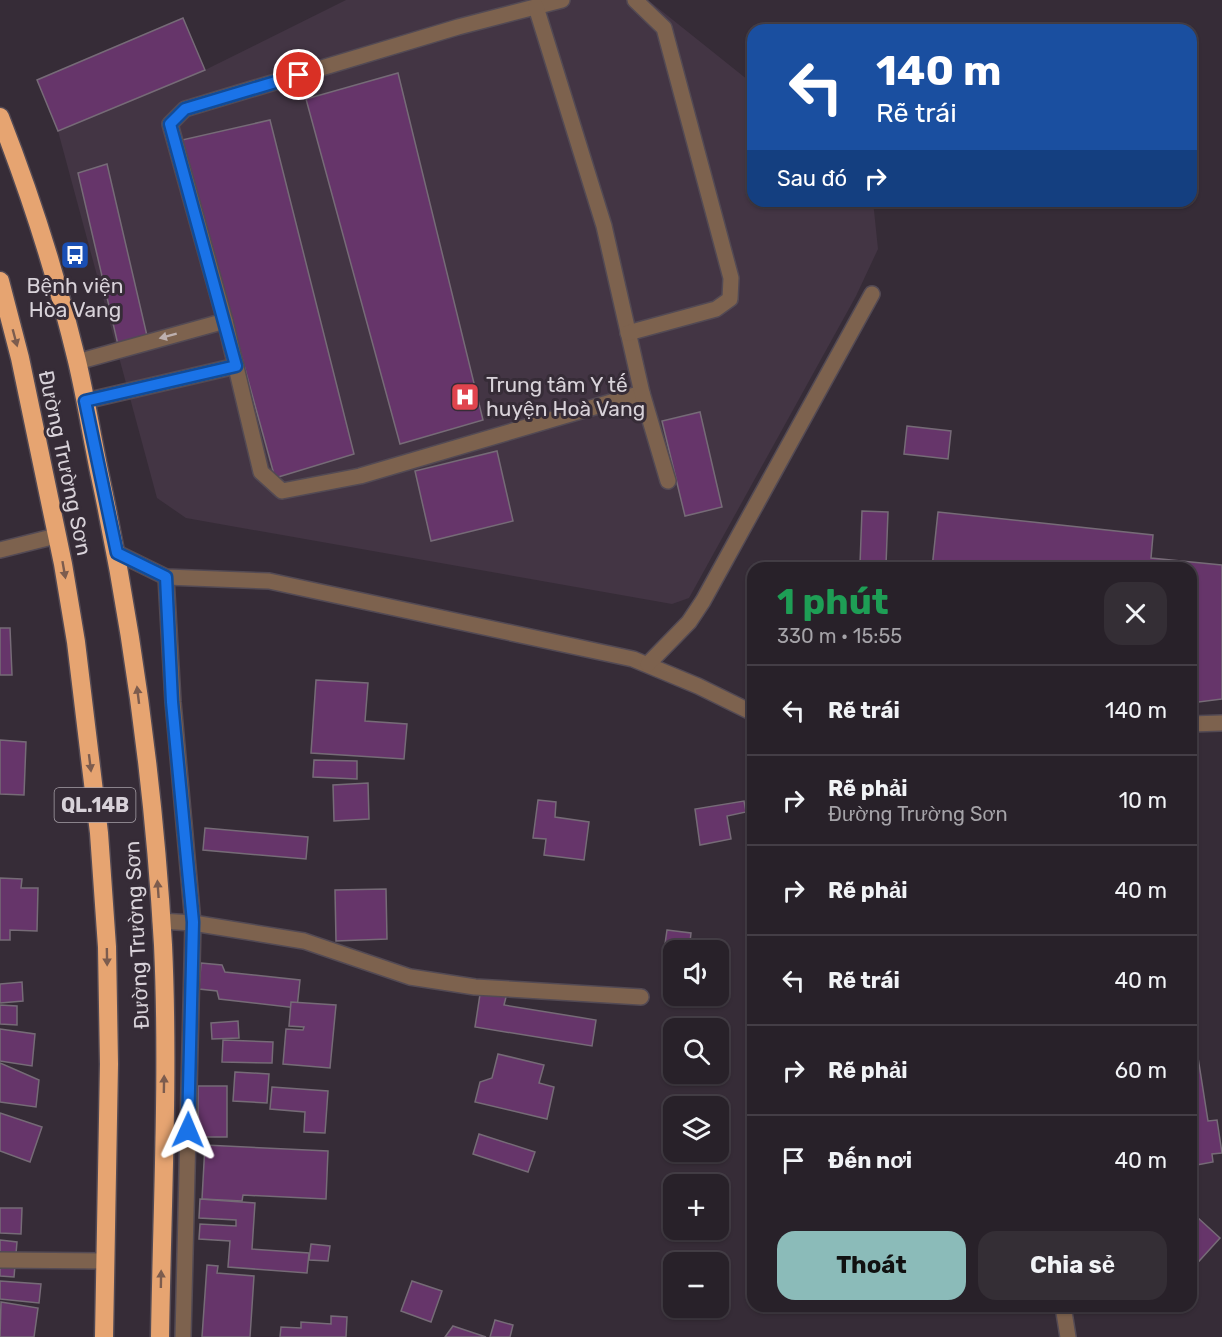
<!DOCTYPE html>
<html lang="vi">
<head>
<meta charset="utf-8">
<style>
  body { margin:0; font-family:Rubik,sans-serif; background:#342e35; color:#f1f3f6; height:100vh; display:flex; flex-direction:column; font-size:22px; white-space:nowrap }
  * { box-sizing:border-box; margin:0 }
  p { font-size:20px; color:#a5a3a8 }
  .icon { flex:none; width:33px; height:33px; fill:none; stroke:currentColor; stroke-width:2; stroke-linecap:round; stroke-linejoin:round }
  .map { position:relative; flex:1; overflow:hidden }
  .drawer { position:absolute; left:747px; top:562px; width:450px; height:750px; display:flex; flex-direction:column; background:#282129; border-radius:18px; box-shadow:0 2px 4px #0004,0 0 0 2px #443e46 }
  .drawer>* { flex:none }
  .guide { position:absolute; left:747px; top:24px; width:450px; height:183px; border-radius:18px; box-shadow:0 2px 4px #0004,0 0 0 2px #443e46; background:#1a4fa0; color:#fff; overflow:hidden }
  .tools { position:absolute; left:663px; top:940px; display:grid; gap:12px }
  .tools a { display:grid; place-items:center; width:66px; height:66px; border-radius:12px; background:#282129; box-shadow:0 2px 4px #0004,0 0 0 2px #443e46; font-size:30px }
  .pin { position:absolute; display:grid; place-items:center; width:51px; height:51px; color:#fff; margin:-26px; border:3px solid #fff; border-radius:50%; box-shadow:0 2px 6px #0007 }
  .me { position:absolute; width:66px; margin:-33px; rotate:1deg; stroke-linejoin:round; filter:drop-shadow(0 0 4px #0008) }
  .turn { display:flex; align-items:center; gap:21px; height:126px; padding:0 30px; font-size:27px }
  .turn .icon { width:78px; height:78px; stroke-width:2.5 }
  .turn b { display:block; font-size:42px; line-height:51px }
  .then { display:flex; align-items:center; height:57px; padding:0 30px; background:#0003; gap:12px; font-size:22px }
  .round { display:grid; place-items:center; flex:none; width:63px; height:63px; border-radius:18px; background:#342e35 }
  .overview { display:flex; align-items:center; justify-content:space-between; height:102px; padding:0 30px }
  h1 { font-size:36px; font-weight:700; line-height:45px; color:#1e9e55 }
  .primary-button { display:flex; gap:12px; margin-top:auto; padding:12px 30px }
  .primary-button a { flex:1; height:69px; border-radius:18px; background:#8bbbb9; color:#111; font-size:24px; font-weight:700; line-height:69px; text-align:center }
  .primary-button a+a { background:#342e35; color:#f1f3f6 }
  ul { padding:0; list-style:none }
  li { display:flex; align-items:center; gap:18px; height:90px; padding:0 30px; border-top:2px solid #443e46 }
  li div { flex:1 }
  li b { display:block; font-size:22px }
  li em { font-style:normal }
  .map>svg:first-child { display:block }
  .built { fill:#433544 }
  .building { fill:#66356a; stroke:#766b77; stroke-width:1.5 }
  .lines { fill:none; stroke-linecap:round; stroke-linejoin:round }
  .minor-casing { stroke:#534a54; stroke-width:18 }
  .highway-casing { stroke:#534a54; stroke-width:21 }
  .minor { stroke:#7d624e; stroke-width:15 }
  .highway { stroke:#e6a471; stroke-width:18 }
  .oneway { fill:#bdb0af }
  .oneway2 { fill:#7c5c4e }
  .route-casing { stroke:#114b97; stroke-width:15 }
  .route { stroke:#1a73e8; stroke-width:10 }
  .labels { text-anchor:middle; stroke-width:6; stroke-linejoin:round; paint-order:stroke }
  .shield { fill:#362c37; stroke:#a7a0a8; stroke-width:1.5 }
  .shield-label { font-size:20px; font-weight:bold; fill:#d8d2d9 }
  .poi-label { font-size:21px; fill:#d8d2d9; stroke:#362c37 }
  .street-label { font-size:21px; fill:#d8d2d9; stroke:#362c37 }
</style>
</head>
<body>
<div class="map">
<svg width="1222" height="1337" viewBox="0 0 1222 1337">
  <rect width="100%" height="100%" fill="#362c37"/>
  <path class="built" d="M346,0H648L753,84V201H873L878,249L856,296L689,598L672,604L186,518L157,498L58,131L205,70Z"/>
  <g class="building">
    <path d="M183,18L205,70L58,131L37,80Z"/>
    <path d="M398,73L483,420L400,444L306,99Z"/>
    <path d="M270,120L354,454L275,478L182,140Z"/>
    <path d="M107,164L148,340L119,349L78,173Z"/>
    <path d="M700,412L722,507L685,516L662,421Z"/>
    <path d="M907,426L951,431L948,459L904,454Z"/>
    <path d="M497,451L513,521L431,541L415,471Z"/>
    <path d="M862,511L888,512L886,565L860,564Z"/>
    <path d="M938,512L1153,535L1151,558L1222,565V699L1191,703V568H932Z"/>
    <path d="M753,604V619L748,616Z"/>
    <path d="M0,628H10L12,675H0Z"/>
    <path d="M316,680L368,683L365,721L407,724L404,759L311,753Z"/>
    <path d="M0,740L26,742L24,795L0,794Z"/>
    <path d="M753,741V774L747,773Z"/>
    <path d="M314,760L357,761V779L313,777Z"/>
    <path d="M368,783L369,819L334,821L333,785Z"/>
    <path d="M538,800L556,802L555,817L589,822L584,860L544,855L546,839L533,838Z"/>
    <path d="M744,801L746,812L727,816L731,839L700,845L695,809Z"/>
    <path d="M205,828L308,837L306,859L203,850Z"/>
    <path d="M0,878L22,879L21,888H38L37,931L10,930V940H0Z"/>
    <path d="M386,889L387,939L336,941L335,890Z"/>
    <path d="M667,930L691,933L689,951H674V959L663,958Z"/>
    <path d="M201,963L222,965L225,972L300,980L297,1008L219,999L217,991L199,989Z"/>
    <path d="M22,982L23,1001L0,1003V984Z"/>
    <path d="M481,988L507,993L504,1005L596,1020L592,1046L475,1027Z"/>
    <path d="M291,1002L336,1005L330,1068L283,1064L286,1029L303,1030L304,1027L289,1026Z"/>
    <path d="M0,1005L17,1006V1025L0,1024Z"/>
    <path d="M238,1021L239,1038L212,1039L211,1023Z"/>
    <path d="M0,1029L35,1034L32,1066L0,1061Z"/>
    <path d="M223,1040L273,1042L272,1063L222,1062Z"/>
    <path d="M1197,1051L1208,1121L1217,1120L1222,1153L1212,1154L1213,1162L1191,1166V1052Z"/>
    <path d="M498,1054L544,1065L539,1083L554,1087L547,1119L475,1102L480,1082L492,1078Z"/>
    <path d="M0,1063L39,1080L36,1107L0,1102Z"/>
    <path d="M235,1072L269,1074L267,1103L233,1101Z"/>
    <rect x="198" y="1086" width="29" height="51"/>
    <path d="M272,1087L328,1091L325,1133L304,1132L305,1112L270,1109Z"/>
    <path d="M0,1113L42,1127L30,1162L0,1151Z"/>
    <path d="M479,1134L535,1152L528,1172L473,1154Z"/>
    <path d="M205,1145L328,1151L326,1199L243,1195L242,1201L202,1199Z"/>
    <path d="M200,1199L255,1203L252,1249L309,1253L307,1273L228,1267L230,1241L199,1239L200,1224L236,1226V1220L199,1218Z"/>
    <path d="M0,1208H22L21,1234L0,1233Z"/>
    <path d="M1197,1217L1220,1238L1191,1270V1224Z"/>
    <path d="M0,1240L17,1242L14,1277L0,1276Z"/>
    <path d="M311,1244L330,1246L328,1261L309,1260Z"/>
    <path d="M207,1265L218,1266L217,1273L254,1276L250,1337H202Z"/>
    <path d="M0,1281L41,1284L39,1303L0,1299Z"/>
    <path d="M412,1281L442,1291L431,1322L401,1311Z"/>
    <path d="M1,1302L38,1308L34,1337H0Z"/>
    <path d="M331,1316L347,1317L346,1337H280L281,1327L301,1328V1322L331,1324Z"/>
    <path d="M495,1320L513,1325L510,1337H490Z"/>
    <path d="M453,1326L486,1337H445Z"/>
  </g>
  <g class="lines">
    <g class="minor-casing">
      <g id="minor">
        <path d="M562,0L458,27L185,109L170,124L225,321L261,472L282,491L360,476L642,393"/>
        <path d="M536,7L604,226L642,393L668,481"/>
        <path d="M628,333L716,309L730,299L731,278L664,28L635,0"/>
        <path d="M77,362L225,321"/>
        <path d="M85,401L236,366"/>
        <path d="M0,550L56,536"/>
        <path d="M117,553L166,577L269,581L633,659L698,686L753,713"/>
        <path d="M166,577L173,702L193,923L183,1337"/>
        <path d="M648,664L689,622L703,601L872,294"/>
        <path d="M1191,724L1222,723"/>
        <path d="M160,921L193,923L304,941L410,977L475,987L641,997"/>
        <path d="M0,1260L106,1261"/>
        <path d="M1063,1306L1068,1337"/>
      </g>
    </g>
    <g class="highway-casing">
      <g id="highway">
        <path d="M0,117C31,196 57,278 77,361C86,399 92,438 100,476C133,631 154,787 163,945C169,1075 162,1207 160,1337"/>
        <path d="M0,281L20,358L63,564L76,642L99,833L107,947L109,1064L104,1337"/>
      </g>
    </g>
    <use href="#minor" class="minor"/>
    <use href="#highway" class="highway"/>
  </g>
  <defs><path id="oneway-solid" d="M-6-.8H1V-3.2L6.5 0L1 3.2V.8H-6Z" transform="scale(1.5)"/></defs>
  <use class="oneway" href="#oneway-solid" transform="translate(168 336) rotate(165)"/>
  <g class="oneway2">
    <use href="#oneway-solid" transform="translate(15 338) rotate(75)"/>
    <use href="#oneway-solid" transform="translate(64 570) rotate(80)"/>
    <use href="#oneway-solid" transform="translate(138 695) rotate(-97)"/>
    <use href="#oneway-solid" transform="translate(90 763) rotate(83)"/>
    <use href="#oneway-solid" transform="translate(158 889) rotate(-94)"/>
    <use href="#oneway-solid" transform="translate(107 957) rotate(89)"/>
    <use href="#oneway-solid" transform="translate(164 1084) rotate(-89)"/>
    <use href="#oneway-solid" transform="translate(161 1279) rotate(-89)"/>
  </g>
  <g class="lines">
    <g class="route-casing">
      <path id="route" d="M188,1130L193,922L172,702L166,577L117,553L85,401L236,366L170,124L185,109L299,75"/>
    </g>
    <use href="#route" class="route"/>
  </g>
  <defs>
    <g id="bus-square" transform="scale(1.5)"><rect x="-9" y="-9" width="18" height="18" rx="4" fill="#1a4fb4" stroke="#362c37"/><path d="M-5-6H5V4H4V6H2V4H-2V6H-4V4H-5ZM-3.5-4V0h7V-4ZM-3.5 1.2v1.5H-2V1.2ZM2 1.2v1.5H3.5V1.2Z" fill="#fff"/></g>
    <g id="hospital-square" transform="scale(1.5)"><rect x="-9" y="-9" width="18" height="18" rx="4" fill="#e0444e" stroke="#362c37"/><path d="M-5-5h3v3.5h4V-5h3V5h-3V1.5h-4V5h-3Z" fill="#fff"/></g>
  </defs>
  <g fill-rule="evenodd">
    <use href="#bus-square" x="75" y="255"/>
    <use href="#hospital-square" x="465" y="397"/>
  </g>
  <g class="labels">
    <rect class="shield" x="54.5" y="788" width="81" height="34" rx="4.5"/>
    <g class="shield-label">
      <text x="95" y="812">QL.14B</text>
    </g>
    <g class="poi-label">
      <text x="75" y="293">Bệnh viện<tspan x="75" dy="24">Hòa Vang</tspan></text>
      <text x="486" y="392" text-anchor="start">Trung tâm Y tế<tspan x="486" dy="24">huyện Hoà Vang</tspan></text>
    </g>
    <g class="street-label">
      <text transform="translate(65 463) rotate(78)" y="7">Đường Trường Sơn</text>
      <text transform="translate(137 935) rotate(-93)" y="7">Đường Trường Sơn</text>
    </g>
  </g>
</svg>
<div class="tools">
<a><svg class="icon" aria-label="sound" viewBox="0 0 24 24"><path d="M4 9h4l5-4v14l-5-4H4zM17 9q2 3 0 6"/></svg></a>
<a><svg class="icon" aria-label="search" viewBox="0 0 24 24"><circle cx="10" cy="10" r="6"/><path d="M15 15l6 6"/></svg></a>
<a><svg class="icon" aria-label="layers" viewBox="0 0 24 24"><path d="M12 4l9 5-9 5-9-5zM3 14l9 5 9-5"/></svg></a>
<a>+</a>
<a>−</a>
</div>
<div class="pin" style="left:299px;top:75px;background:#d93025"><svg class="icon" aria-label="arrive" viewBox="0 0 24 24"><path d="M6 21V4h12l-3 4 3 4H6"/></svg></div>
<svg class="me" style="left:188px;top:1130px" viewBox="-20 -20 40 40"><path d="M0-17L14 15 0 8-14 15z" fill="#1a73e8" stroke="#fff" stroke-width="4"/></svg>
<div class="guide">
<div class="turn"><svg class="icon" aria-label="left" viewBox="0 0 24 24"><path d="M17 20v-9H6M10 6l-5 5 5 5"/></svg><div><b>140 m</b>Rẽ trái</div></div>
<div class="then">Sau đó<svg class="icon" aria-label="right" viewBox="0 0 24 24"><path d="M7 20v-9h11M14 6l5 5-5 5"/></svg></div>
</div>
<section class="drawer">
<div class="overview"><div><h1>1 phút</h1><p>330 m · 15:55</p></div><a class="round"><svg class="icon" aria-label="close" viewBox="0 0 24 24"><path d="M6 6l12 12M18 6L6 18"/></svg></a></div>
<ul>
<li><svg class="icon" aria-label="left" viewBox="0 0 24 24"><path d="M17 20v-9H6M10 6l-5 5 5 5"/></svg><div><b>Rẽ trái</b></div><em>140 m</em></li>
<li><svg class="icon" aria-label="right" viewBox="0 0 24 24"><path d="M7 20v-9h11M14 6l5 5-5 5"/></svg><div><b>Rẽ phải</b><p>Đường Trường Sơn</p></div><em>10 m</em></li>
<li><svg class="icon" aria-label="right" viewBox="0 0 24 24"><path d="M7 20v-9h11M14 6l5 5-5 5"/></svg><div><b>Rẽ phải</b></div><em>40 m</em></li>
<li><svg class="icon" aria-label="left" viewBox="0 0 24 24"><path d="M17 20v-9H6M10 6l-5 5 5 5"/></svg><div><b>Rẽ trái</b></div><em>40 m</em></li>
<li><svg class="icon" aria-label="right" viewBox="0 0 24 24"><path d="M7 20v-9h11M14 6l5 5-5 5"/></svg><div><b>Rẽ phải</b></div><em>60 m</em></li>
<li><svg class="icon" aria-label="arrive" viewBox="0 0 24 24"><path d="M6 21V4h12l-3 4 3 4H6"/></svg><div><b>Đến nơi</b></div><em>40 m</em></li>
</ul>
<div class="primary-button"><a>Thoát</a><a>Chia sẻ</a></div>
</section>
</div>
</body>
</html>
